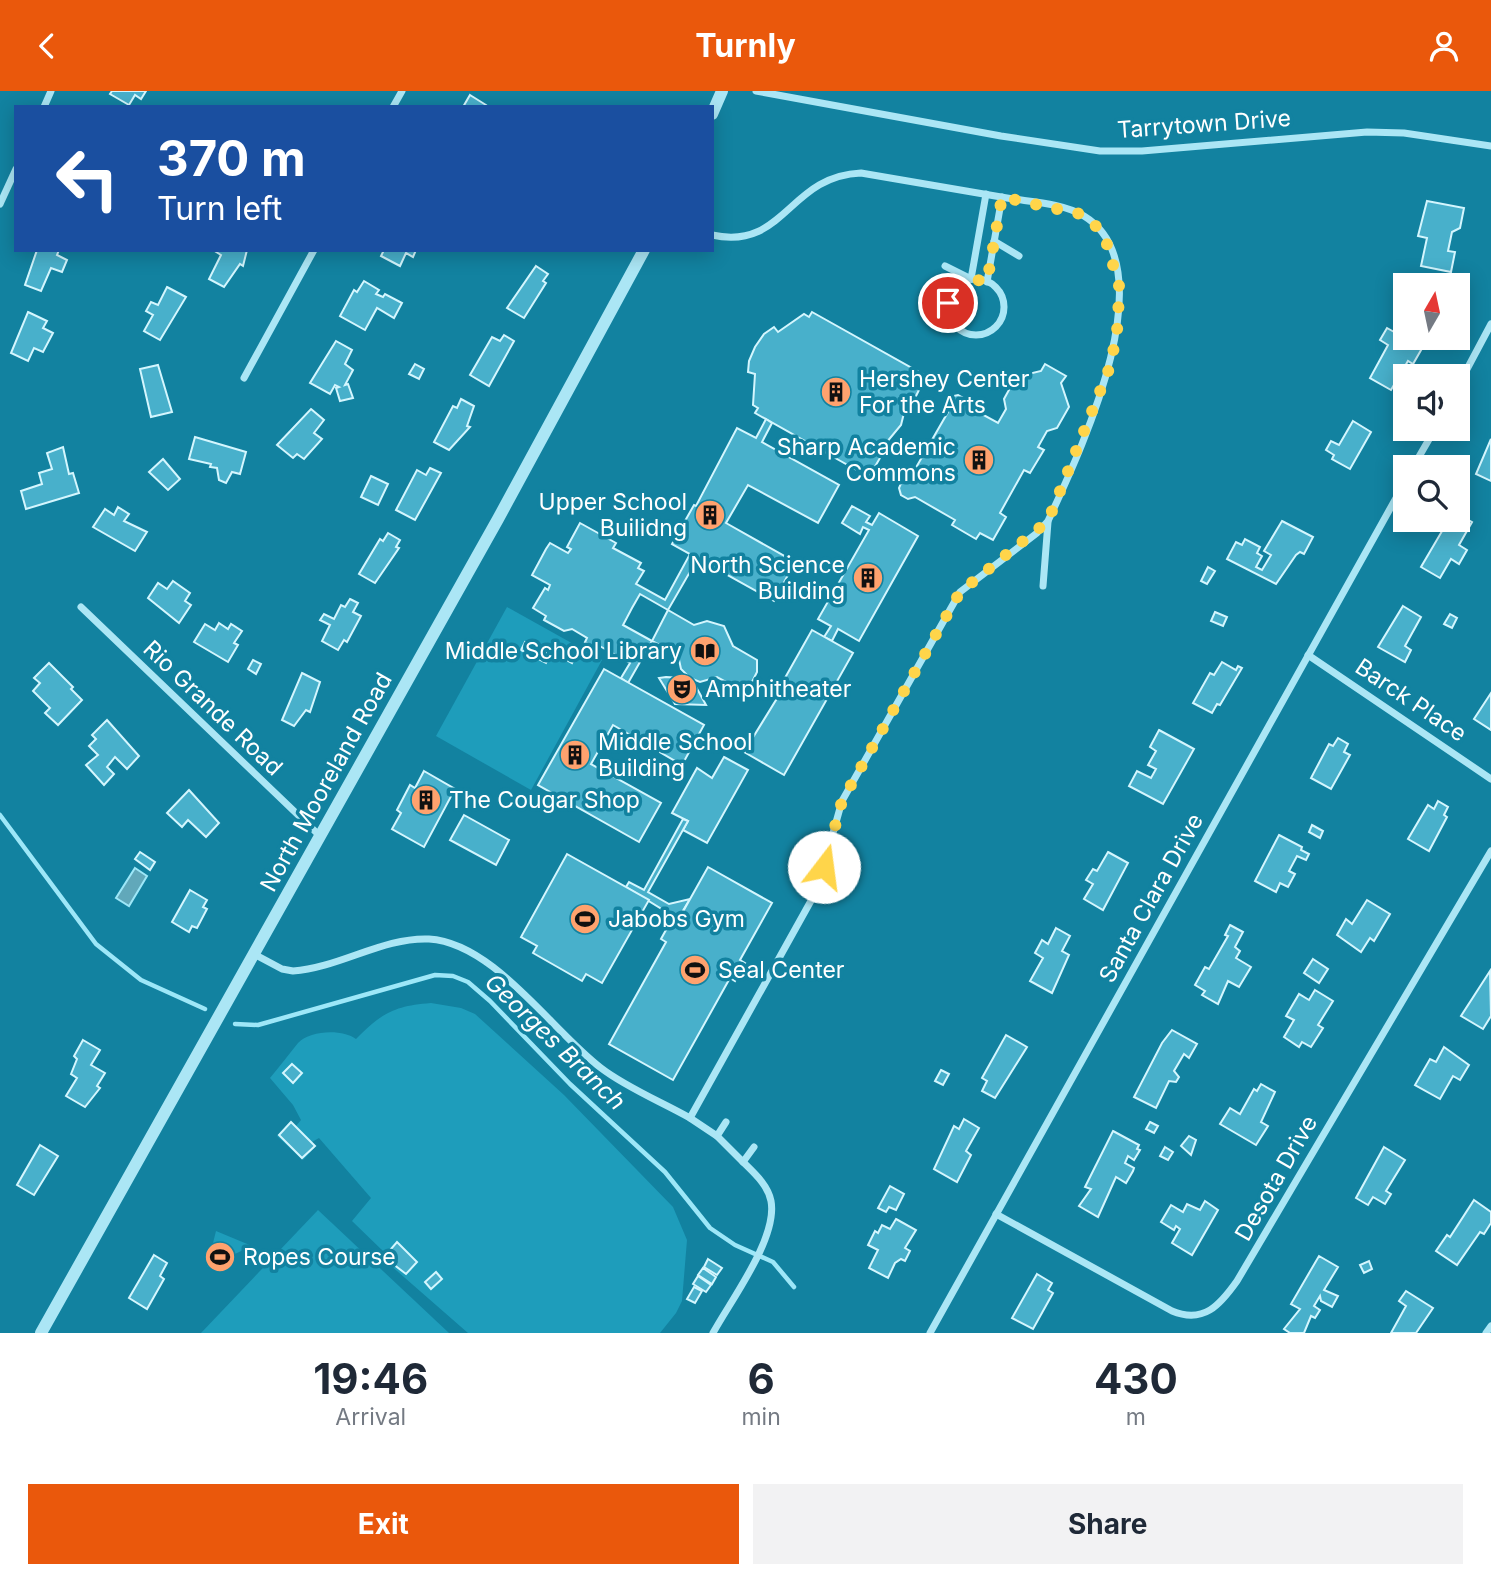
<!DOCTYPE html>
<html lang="en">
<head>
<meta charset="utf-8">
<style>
  body { margin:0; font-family:Inter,sans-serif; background:#f2f2f3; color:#1f2937; height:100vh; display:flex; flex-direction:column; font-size:26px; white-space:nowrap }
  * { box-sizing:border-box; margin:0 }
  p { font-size:23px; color:#747a83 }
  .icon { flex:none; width:38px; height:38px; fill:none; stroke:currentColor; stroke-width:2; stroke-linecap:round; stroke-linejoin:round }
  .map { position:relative; height:1242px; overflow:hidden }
  .panel { display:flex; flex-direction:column; background:#fff; flex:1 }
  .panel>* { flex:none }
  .hud { position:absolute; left:14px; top:14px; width:700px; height:147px; border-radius:0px; box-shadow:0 4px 18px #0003; background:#1a4fa0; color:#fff; overflow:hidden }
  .needle { width:46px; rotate:9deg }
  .buttons { position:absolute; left:1393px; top:182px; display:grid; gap:14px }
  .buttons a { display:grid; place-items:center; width:77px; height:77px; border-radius:0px; background:#fff; box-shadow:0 4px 18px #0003; font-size:35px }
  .pin { position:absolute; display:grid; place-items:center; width:60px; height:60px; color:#fff; margin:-30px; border:4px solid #fff; border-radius:50%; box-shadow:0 2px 7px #0007 }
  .me { position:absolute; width:77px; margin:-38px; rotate:15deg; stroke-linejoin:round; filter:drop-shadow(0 0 5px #0008) }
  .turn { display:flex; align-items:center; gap:24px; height:147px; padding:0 28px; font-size:32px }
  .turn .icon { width:91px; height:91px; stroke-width:2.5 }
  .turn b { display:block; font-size:49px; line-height:60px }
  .eta { display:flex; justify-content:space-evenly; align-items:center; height:119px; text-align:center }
  .eta b { font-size:42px; font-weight:700; line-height:49px }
  .primary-button { display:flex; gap:14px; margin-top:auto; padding:14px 28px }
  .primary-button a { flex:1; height:80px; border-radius:0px; background:#ea580c; color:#fff; font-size:28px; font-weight:700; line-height:80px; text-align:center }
  .primary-button a+a { background:#f2f2f3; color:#1f2937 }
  header { display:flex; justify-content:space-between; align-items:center; height:91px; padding:0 28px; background:#ea580c; color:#fff; font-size:32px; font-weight:700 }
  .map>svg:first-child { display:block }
  .green { fill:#1e9dbb }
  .water { fill:#61a8ba; stroke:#9de7f8; stroke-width:2 }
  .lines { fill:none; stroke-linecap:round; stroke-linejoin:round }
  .stream { stroke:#9de7f8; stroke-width:4.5 }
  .building { fill:#48b0cb; stroke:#d4f6fe; stroke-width:2 }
  .minor { stroke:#abe6f5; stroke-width:7 }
  .tertiary { stroke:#abe6f5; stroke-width:12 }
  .route { stroke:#ffd54a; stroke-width:12; stroke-dasharray:0 21.6 }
  .labels { text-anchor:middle; stroke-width:7; stroke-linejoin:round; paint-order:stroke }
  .street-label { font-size:23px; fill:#fff; stroke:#1282a0 }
  .poi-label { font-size:23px; fill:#fff; stroke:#1282a0; text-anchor:start }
  .water-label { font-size:24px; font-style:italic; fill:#fff; stroke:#1282a0 }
</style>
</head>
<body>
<header><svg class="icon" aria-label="back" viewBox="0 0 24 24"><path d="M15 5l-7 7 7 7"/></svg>Turnly<svg class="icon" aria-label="person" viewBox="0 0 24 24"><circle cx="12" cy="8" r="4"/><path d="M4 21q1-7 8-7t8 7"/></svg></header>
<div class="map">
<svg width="1491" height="1242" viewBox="0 0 1491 1242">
  <rect width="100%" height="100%" fill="#1282a0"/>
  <g class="green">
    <path d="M507,516L602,569L531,699L436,645Z"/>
    <path d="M431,912L461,917L475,923L564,1004L673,1116L687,1149L682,1210L676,1222L660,1242H468L381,1166L384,1161L352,1130L371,1107L319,1047L312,1051L315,1056L303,1069L277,1045L291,1030L296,1035L301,1029L293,1014L270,987C280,975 289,963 298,952C310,939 343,938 356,948C382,922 394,915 431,912Z"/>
    <path d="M318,1119L449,1242H201Z"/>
    <path d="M216,1140L252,1155L207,1176Z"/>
  </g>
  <path class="water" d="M135,777L147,785L129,815L116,807Z"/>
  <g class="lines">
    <g class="stream">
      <path d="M0,724L96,853L141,889L205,918"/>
      <path d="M235,933L258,934L435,884L453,885L468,891L490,910L570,993L665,1081L710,1137L735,1154L773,1171L794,1196"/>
    </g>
  </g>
  <g class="building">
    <path d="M112,0H146L141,8L135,4L129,14L110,3Z"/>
    <path d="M470,4L486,14L485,16H463Z"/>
    <path d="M1427,110L1464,117L1460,137L1452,141L1448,160L1455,161L1451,181L1421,175L1427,147L1418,145Z"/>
    <path d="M37,159H59L57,164L67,169L62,181L51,177L41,200L25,194Z"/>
    <path d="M213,159H247L243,175L240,173L224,196L209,188L221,164Z"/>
    <path d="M384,159H416L413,166L406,162L400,175L381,165Z"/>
    <path d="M536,175L548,183L543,190L546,192L524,227L507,217Z"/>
    <path d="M364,190L379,199L376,203L383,206L385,203L402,212L394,227L377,217L365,239L340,225L354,199L357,201Z"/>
    <path d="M167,196L186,206L160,249L144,240L153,224L146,220L151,211L158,214Z"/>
    <path d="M28,221L47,230L43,237L53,242L43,261L34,257L28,270L11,262Z"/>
    <path d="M812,221L926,285L912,313L907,310L901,334L881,358L884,360L869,386L755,322L758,317L753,314L755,283L748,281L749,270L755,256L764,243L774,236L778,241L804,223L809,226Z"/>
    <path d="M1405,225V247H1428L1413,273L1408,270L1391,299L1370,287L1388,254L1380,249L1387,237L1396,242Z"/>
    <path d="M504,244L514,250L489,295L470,284L492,246L500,250Z"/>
    <path d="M336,250L352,259L345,273L353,279L345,294L348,293L353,307L340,310L336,297L339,296L335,294L330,303L310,292Z"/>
    <path d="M415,273L424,278L419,288L409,283Z"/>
    <path d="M1045,273L1066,285L1061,292L1069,316L1057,337L1047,340L1038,356L1044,359L1030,382L1024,379L1000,422L1006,426L993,449L980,442L976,448L952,434L955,429L915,406L908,408L901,404L899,397L902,390L910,387L948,321L946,313L949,306L958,304L965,308L967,315L998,332L1006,318L1004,308L1016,286L1041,280Z"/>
    <path d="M158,274L172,321L151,326L140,278Z"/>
    <path d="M461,308L474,315L467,335L470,336L449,359L434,351L453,315L457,317Z"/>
    <path d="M311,318L324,329L314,342L322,348L304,368L297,363L293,367L277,354Z"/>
    <path d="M766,328L772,332L762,351L839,394L818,432L748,394L726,432L795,471L774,510L672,453L694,414L696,415L737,337L756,347Z"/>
    <path d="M1353,330L1371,341L1350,378L1332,368L1334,364L1326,359L1331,350L1339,354Z"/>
    <path d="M195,346L246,361L240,383L232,381L226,392L219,389L217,377L210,376L211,373L189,368Z"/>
    <path d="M1491,348V390L1476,383Z"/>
    <path d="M63,356L69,383L73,382L79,402L26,418L21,400L42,393L39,382L52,378L47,362Z"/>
    <path d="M163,368L180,388L168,399L149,381Z"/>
    <path d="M430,377L441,382L415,429L396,419L417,379L426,384Z"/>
    <path d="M371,385L388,393L378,414L361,406Z"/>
    <path d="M852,415L870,425L866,431L872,434L879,422L918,445L859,550L838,538L832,550L824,546L831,535L818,528L869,439L863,436L860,443L842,432Z"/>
    <path d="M118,416L129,423L124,430L147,441L135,460L93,436L105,418L114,424Z"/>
    <path d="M1458,423L1472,431L1459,454L1467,459L1459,473L1451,468L1440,487L1421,476L1445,435L1447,437L1452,429H1458Z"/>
    <path d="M1282,430L1313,446L1304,463L1300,461L1296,464L1276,493L1227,468L1236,451L1242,454L1245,448L1260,456L1257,462L1262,465L1256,476L1262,479L1271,464L1264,460Z"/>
    <path d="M580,432L616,452L613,457L641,472L638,477L644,480L636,493L665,509L690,463L698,467L668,519L640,503L632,517L623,534L652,550L628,592L621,587L630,572L596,553L594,556L585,551L587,547L572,538L564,540L544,529L546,525L533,517L545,497L548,499L550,494L532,484L546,458L550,452L568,462L571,458L567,456Z"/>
    <path d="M388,442L400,449L396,456L399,457L375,492L359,483L380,448L383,450Z"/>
    <path d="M1208,476L1215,480L1207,493L1201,490Z"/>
    <path d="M173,490L190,502L185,510L191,514L179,532L148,507L158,492L167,498Z"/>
    <path d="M350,508L358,512L353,521L361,525L347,551L344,549L338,559L322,550L330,534L320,529L324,523L334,528L341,514L345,516Z"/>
    <path d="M1403,515L1421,526L1405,555L1411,559L1405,571L1378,556Z"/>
    <path d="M668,519L694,534L707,530L724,535L733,555L757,569V581L751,593L741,599L717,586L700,591L690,587L681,578L678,564L652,550Z"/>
    <path d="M1215,521L1227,526L1223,535L1211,530Z"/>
    <path d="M1450,523L1457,527L1452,537L1444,533Z"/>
    <path d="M219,532L228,538L231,533L242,540L234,552L238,554L228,571L194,551L205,533L215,539Z"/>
    <path d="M812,539L853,562L784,684L744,661L784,596L781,594Z"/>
    <path d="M525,551L550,564L546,572L521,559Z"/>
    <path d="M556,555L575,566L572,572L552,561Z"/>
    <path d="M253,569L261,573L256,583L248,578Z"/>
    <path d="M1222,571L1236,579L1238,575L1242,577L1220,614L1217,613L1212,622L1193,612L1210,582L1214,584Z"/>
    <path d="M49,572L73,596L71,598L82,609L58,634L45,622L50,617L33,600L40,592L34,587Z"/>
    <path d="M604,578L704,634L682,674L613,634L591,673L661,712L639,751L538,694Z"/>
    <path d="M302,582L320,591L310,621L306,619L294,635L282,629Z"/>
    <path d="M666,586L682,587L695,594L706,614L675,613L659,587Z"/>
    <path d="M1491,602V639L1474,628Z"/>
    <path d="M107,629L139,665L127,678L115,666L107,676L114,683L104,694L86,674L98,664L89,655L96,648L92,644Z"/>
    <path d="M1159,639L1194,658L1163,713L1129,695L1137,680L1151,687L1156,678L1148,674L1156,660L1150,656Z"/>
    <path d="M1338,647L1348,653L1344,661L1350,664L1331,698L1311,687L1329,653L1333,655Z"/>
    <path d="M724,666L748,679L707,752L683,739L688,730L672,722L697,677L712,687Z"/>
    <path d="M424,680L455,698L424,756L392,738L401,722L397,719L410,694L415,697Z"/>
    <path d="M189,699L219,732L206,746L188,729L182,736L167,722Z"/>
    <path d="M1438,710L1448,716L1444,724L1447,726L1429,760L1408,748L1428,714L1434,718Z"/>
    <path d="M464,724L509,749L496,774L450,749Z"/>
    <path d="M683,728L688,730L648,801L669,813L690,808L678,828L626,796L629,791L644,799Z"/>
    <path d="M1312,734L1323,740L1320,747L1309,741Z"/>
    <path d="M1279,744L1302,756L1301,759L1309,763L1306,769L1297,765L1289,780L1295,783L1288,796L1280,792L1276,801L1255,790Z"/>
    <path d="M140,761L155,771L150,779L135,768Z"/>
    <path d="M1108,761L1128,772L1103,819L1084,808L1093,793L1086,789L1093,778L1097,780Z"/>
    <path d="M567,763L649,809L602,892L586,883L582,890L533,862L537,855L521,846Z"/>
    <path d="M708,776L772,812L740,869L745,872L735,890L730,887L673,989L609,953L666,851L661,848L671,830L676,833Z"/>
    <path d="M190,799L207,809L203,816L207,818L197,837L192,835L189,841L172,831Z"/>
    <path d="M1367,809L1390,823L1374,850L1370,847L1361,861L1337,844L1346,828L1352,833Z"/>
    <path d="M1230,834L1243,841L1235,856L1240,860L1236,867L1251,876L1239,896L1228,890L1218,913L1202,904L1205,900L1195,894L1205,876L1209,878L1228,845L1225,844Z"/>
    <path d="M1056,837L1070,845L1062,860L1069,864L1052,902L1030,890L1043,867L1035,862L1042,849L1048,853Z"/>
    <path d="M1313,868L1328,878L1319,892L1304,882Z"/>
    <path d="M1490,880L1491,925L1483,938L1461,925Z"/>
    <path d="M1315,899L1333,910L1318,934L1323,937L1311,956L1302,951L1299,956L1284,946L1294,929L1286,925L1299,903L1309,909Z"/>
    <path d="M1172,939L1197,953L1189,967L1184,963L1174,980L1179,986L1176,991L1169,990L1156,1017L1134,1006L1162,952Z"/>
    <path d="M1006,944L1027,956L995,1007L982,1000L987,990L982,987Z"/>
    <path d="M83,949L100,959L91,974L105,982L97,995L100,997L85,1016L66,1005L77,987L71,983L77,968L74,965Z"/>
    <path d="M1444,956L1469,974L1460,989L1453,985L1440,1008L1415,994L1430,968L1436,971Z"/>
    <path d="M292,973L302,982L293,992L283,982Z"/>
    <path d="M941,979L949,983L943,994L935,990Z"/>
    <path d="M1261,993L1275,1001L1261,1031L1268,1035L1256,1054L1220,1033L1230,1017L1240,1023L1254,998L1257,1000Z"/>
    <path d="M964,1028L979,1037L966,1060L971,1064L957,1091L934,1078L954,1035L959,1038Z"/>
    <path d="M291,1031L315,1055L302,1067L279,1044Z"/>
    <path d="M1150,1031L1158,1035L1154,1042L1146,1038Z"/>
    <path d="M1113,1040L1139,1054L1137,1058L1140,1059L1134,1069L1128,1065L1125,1072L1134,1077L1133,1080L1126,1092L1116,1086L1098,1126L1079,1115L1091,1098L1085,1096Z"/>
    <path d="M1189,1045L1196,1049L1191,1064L1181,1055Z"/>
    <path d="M40,1054L58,1065L34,1104L17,1094Z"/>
    <path d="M1165,1056L1173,1061L1168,1069L1160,1065Z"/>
    <path d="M1384,1056L1405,1069L1386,1100L1391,1103L1385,1113L1373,1106L1368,1114L1356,1107Z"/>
    <path d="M890,1095L904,1103L896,1119L889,1116L886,1121L878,1117Z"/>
    <path d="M1474,1109L1491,1121V1132L1484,1143L1480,1141L1457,1174L1436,1160L1447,1144L1450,1146Z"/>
    <path d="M1205,1110L1218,1119L1192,1164L1172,1152L1180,1138L1176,1135L1174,1139L1161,1131L1171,1114L1183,1121L1187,1113L1200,1119Z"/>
    <path d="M896,1128L916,1139L905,1157L910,1160L905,1170L901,1168L895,1172L888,1187L869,1177L878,1159L868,1154L875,1140L878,1142L882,1134L890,1138Z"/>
    <path d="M397,1151L417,1171L406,1183L384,1166Z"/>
    <path d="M154,1164L167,1172L160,1185L164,1188L147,1218L129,1207Z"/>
    <path d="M1319,1165L1338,1176L1324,1199L1338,1205L1332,1216L1321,1210L1320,1205L1314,1215L1320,1219L1315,1227L1311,1225L1304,1242H1290L1284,1238L1300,1218L1291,1213Z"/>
    <path d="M708,1168L722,1177L717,1184L704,1176Z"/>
    <path d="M1369,1170L1372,1178L1364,1182L1360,1174Z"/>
    <path d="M703,1177L716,1186L712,1193L698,1184Z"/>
    <path d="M436,1181L442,1188L431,1198L425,1191Z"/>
    <path d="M1037,1183L1052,1192L1048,1199L1053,1202L1033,1238L1012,1227Z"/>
    <path d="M698,1185L711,1194L706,1201L693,1193Z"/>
    <path d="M694,1196L702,1200L695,1212L687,1208Z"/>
    <path d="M1406,1200L1433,1217L1416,1242H1391L1406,1215L1399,1210Z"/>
  </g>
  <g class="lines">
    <g class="minor">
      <path d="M756,0L1001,45L1100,60H1142L1367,41L1404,42L1491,55"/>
      <path d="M44,16L51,0"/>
      <path d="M393,16L402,0"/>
      <path d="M0,113L16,78"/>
      <path d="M994,150L1019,165"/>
      <path d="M945,175L971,188L986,103"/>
      <circle cx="976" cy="216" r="28"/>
      <path d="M987,191L1002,106"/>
      <path d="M929,215L949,228"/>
      <path d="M244,287L314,159"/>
      <path d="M1458,295L1491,233"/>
      <path d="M1413,376L1435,338"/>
      <path d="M1043,495L1048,431"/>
      <path d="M81,516L320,745"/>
      <path d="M1308,564L1491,688"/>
      <path d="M254,863L282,878L293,880C339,877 383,846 429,848C494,852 551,939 601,977C627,997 662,1011 690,1027L817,799L842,710L960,501L1037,442L1048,430C1078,365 1169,177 1084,125C1062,112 1031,111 1007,107C958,99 910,90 861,82C788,85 785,160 712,144"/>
      <path d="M690,1027L717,1045L743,1071L754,1056"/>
      <path d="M717,1045L726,1031"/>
      <path d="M996,1123L1172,1220C1204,1233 1220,1214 1237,1190L1491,760"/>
      <path d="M713,1242C731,1209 778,1147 771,1110C768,1094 754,1082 743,1071"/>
      <path d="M930,1242L1405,391"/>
      <path d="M1486,1242L1491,1235"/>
    </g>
    <g class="tertiary">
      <path d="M712,23L722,0"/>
      <path d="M41,1242L498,428L644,159"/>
    </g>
  </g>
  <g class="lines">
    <path class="route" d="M824,776L842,710L960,501L1048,430L1111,273L1118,233L1119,194L1106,150L1095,134L1080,123L1002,106L987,191C968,185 954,193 948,212"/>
  </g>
  <defs>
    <g id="building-disc" transform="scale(1.575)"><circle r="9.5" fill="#ffa26e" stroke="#1282a0"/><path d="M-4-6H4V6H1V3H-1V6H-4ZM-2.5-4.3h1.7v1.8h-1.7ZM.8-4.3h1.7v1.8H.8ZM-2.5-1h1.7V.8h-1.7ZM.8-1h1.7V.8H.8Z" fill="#111"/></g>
    <g id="library-disc" transform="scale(1.575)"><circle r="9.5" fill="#ffa26e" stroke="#1282a0"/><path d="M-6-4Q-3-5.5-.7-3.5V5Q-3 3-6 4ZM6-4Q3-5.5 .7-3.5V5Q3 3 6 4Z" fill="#111"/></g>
    <g id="theatre-disc" transform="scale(1.575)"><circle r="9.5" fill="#ffa26e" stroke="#1282a0"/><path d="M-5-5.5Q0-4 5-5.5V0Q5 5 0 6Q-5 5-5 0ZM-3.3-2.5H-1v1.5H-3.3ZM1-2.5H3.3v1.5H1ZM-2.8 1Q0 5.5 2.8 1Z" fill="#111"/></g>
    <g id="stadium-disc" transform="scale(1.575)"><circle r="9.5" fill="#ffa26e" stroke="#1282a0"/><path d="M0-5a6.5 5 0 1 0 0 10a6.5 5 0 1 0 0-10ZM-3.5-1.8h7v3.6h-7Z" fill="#111"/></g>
  </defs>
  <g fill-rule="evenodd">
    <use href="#building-disc" x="836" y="301"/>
    <use href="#building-disc" x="979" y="369"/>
    <use href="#building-disc" x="710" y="424"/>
    <use href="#building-disc" x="868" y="487"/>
    <use href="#library-disc" x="705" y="560"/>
    <use href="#theatre-disc" x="682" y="598"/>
    <use href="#building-disc" x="575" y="664"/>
    <use href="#building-disc" x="426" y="709"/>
    <use href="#stadium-disc" x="585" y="828"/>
    <use href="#stadium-disc" x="695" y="879"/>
    <use href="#stadium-disc" x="220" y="1166"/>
  </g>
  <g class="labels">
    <g class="street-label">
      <text transform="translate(1204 33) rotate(-4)" y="8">Tarrytown Drive</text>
      <text transform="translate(1411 609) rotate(34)" y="8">Barck Place</text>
      <text transform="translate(213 617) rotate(44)" y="8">Rio Grande Road</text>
      <text transform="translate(326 691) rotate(-61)" y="8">North Mooreland Road</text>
      <text transform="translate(1151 807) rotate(-61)" y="8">Santa Clara Drive</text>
      <text transform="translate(1276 1087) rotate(-60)" y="8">Desota Drive</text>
    </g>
    <g class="poi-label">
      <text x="859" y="296">Hershey Center<tspan x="859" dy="26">For the Arts</tspan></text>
      <text x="956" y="364" text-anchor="end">Sharp Academic<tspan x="956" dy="26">Commons</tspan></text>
      <text x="687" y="419" text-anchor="end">Upper School<tspan x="687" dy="26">Builidng</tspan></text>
      <text x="845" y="482" text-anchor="end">North Science<tspan x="845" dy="26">Building</tspan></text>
      <text x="682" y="568" text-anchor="end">Middle School Library</text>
      <text x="705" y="606">Amphitheater</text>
      <text x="598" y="659">Middle School<tspan x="598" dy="26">Building</tspan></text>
      <text x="449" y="717">The Cougar Shop</text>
      <text x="608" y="836">Jabobs Gym</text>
      <text x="718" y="887">Seal Center</text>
      <text x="243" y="1174">Ropes Course</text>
    </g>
    <g class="water-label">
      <text transform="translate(555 951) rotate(44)" y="8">Georges Branch</text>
    </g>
  </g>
</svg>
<div class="buttons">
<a><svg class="needle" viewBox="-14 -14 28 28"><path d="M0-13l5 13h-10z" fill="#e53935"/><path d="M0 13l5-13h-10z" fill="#747a83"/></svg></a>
<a><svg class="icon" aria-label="sound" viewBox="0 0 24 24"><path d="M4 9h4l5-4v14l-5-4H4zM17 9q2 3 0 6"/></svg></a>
<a><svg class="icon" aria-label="search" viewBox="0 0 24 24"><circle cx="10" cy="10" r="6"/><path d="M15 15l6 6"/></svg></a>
</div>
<div class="pin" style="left:948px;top:212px;background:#d93025"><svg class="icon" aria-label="arrive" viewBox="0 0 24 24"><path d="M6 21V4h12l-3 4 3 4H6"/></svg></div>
<svg class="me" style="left:824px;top:776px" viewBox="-20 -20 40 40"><circle r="19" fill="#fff"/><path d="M0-13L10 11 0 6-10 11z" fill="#ffd54a"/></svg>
<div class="hud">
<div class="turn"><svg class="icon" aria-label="left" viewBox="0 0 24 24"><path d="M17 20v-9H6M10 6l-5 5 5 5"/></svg><div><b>370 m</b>Turn left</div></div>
</div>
</div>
<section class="panel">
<div class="eta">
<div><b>19:46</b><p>Arrival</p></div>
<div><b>6</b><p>min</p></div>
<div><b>430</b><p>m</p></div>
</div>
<div class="primary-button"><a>Exit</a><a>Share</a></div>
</section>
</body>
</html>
